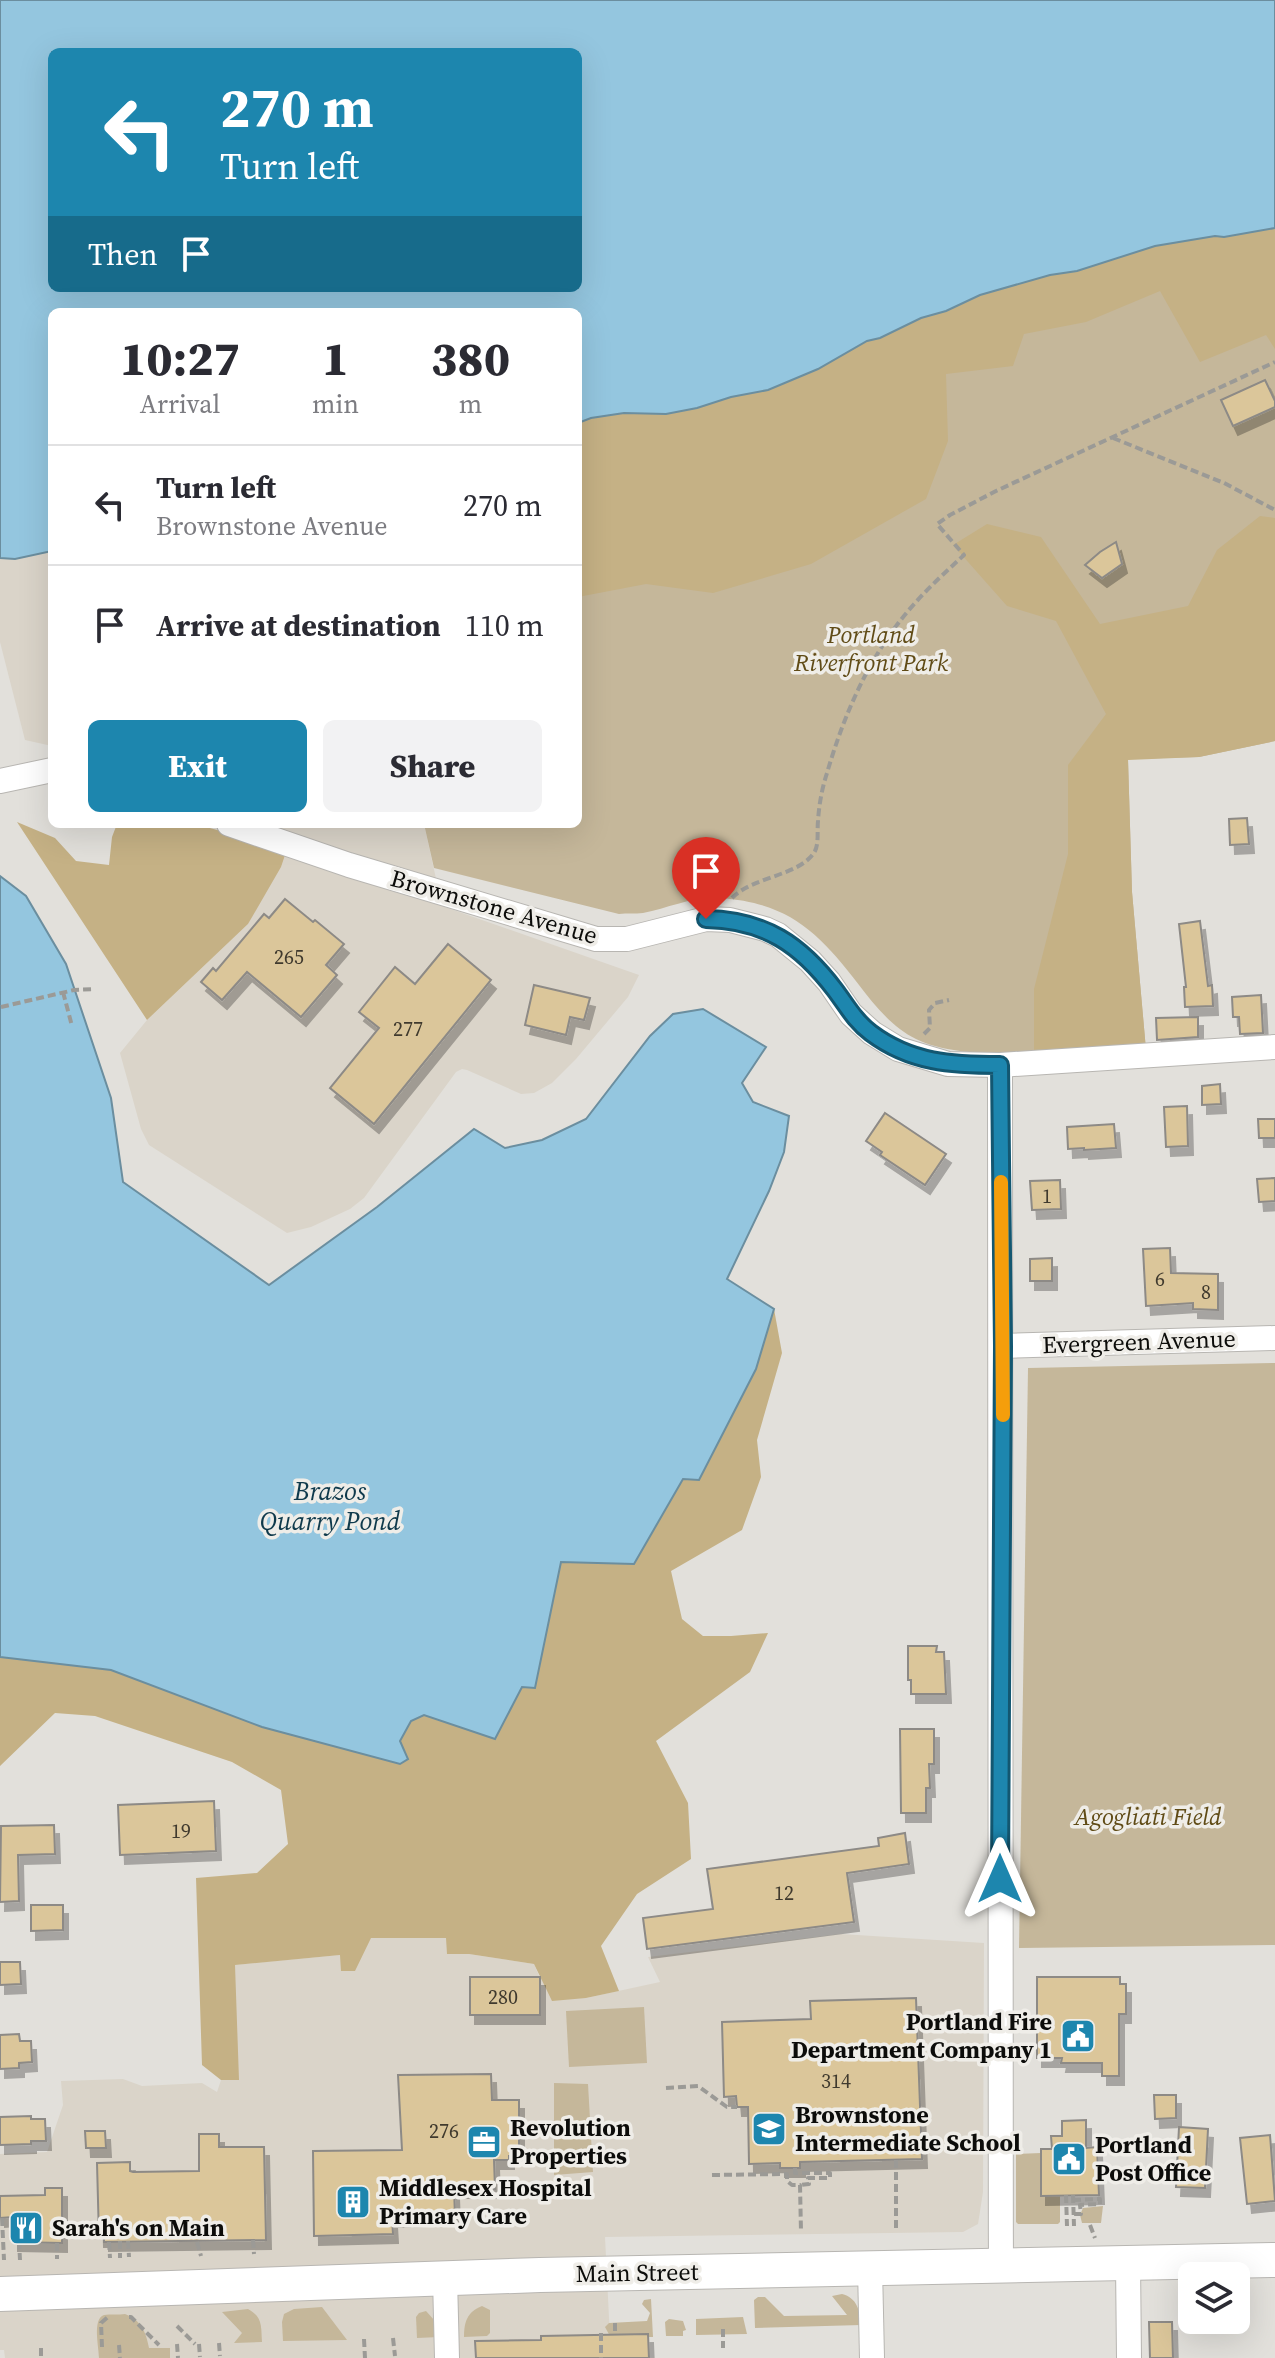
<!DOCTYPE html>
<html lang="en">
<head>
<meta charset="utf-8">
<style>
  body { margin:0; font-family:"Source Serif 4",serif; background:#f2f2f3; color:#2b2b33; height:100vh; display:flex; flex-direction:column; font-size:30px; white-space:nowrap }
  * { box-sizing:border-box; margin:0 }
  p { font-size:26px; color:#7c7c81 }
  .icon { flex:none; width:44px; height:44px; fill:none; stroke:currentColor; stroke-width:2; stroke-linecap:round; stroke-linejoin:round }
  .map { position:relative; flex:1; overflow:hidden }
  .side { position:absolute; left:48px; top:308px; width:534px; height:520px; display:flex; flex-direction:column; background:#fff; border-radius:12px; box-shadow:0 8px 32px #0002 }
  .side>* { flex:none }
  .top-card { position:absolute; left:48px; top:48px; width:534px; height:244px; border-radius:12px; box-shadow:0 8px 32px #0002; background:#1d86ae; color:#fff; overflow:hidden }
  .tools { position:absolute; left:1178px; top:2262px; display:grid; gap:16px }
  .tools a { display:grid; place-items:center; width:72px; height:72px; border-radius:12px; background:#fff; box-shadow:0 8px 32px #0002; font-size:40px }
  .pin { position:absolute; display:grid; place-items:center; width:68px; height:68px; color:#fff; margin:-82px -34px; border-radius:50% 50% 50% 0; rotate:-45deg; box-shadow:0 0 8px #0007 }
  .pin .icon { rotate:45deg }
  .me { position:absolute; width:88px; margin:-44px; rotate:0deg; stroke-linejoin:round; filter:drop-shadow(0 0 6px #0008) }
  .turn { display:flex; align-items:center; gap:28px; height:168px; padding:0 40px; font-size:36px }
  .turn .icon { width:104px; height:104px; stroke-width:2.5 }
  .turn b { display:block; font-size:56px; line-height:68px }
  .then { display:flex; align-items:center; height:76px; padding:0 40px; background:#0003; gap:16px; font-size:30px }
  .eta { display:flex; justify-content:space-evenly; align-items:center; height:136px; text-align:center }
  .eta b { font-size:48px; font-weight:800; line-height:56px }
  .primary-button { display:flex; gap:16px; margin-top:auto; padding:16px 40px }
  .primary-button a { flex:1; height:92px; border-radius:12px; background:#1d86ae; color:#fff; font-size:32px; font-weight:800; line-height:92px; text-align:center }
  .primary-button a+a { background:#f2f2f3; color:#2b2b33 }
  ul { padding:0; list-style:none }
  li { display:flex; align-items:center; gap:24px; height:120px; padding:0 40px; border-top:2px solid #e1e1e2 }
  li div { flex:1 }
  li b { display:block; font-size:30px }
  li em { font-style:normal }
  .map>svg:first-child { display:block }
  .built { fill:#dad4c9 }
  .green { fill:#c5b79a }
  .forest { fill:#c5b185 }
  .water { fill:#94c6df; stroke:#6b8e9f; stroke-width:2; fill-rule:evenodd }
  .building { fill:#dbc69a; stroke:#8d8a86; stroke-width:2; filter:url(#shadow) }
  .lines { fill:none; stroke-linecap:round; stroke-linejoin:round }
  .street-casing { stroke:#b8b6b2; stroke-width:26 }
  .secondary-casing { stroke:#b8b6b2; stroke-width:36 }
  .path { stroke:#9b9a96; stroke-width:4; stroke-dasharray:8 4; stroke-linecap:butt }
  .street { stroke:#fff; stroke-width:24 }
  .secondary { stroke:#fff; stroke-width:34 }
  .route-casing { stroke:#135771; stroke-width:20 }
  .route { stroke:#1d86ae; stroke-width:14 }
  .slow { stroke:#f59e0b; stroke-width:14 }
  .labels { text-anchor:middle; stroke-width:7; stroke-linejoin:round; paint-order:stroke }
  .number-label { font-size:20px; fill:#403a2e }
  .park-label { font-size:24px; font-style:italic; fill:#604b16; stroke:#efede8 }
  .street-label { font-size:24px; fill:#0c0c0a; stroke:#efede8 }
  .poi-label { font-size:24px; font-weight:bold; fill:#0c0c0a; stroke:#efede8; text-anchor:start }
  .water-label { font-size:26px; font-style:italic; fill:#0f3a4c; stroke:#efede8 }
</style>
</head>
<body>
<div class="map">
<svg width="1275" height="2358" viewBox="0 0 1275 2358">
  <defs>
    <filter id="shadow"><feDropShadow dx="5" dy="9" stdDeviation="0" flood-color="#0004"/></filter>
  </defs>
  <rect width="100%" height="100%" fill="#e2e0db"/>
  <g class="built">
    <path d="M52,551V746L25,740L0,642V558L15,559Z"/>
    <path d="M272,824H424L442,906L639,975L628,997L576,1059L552,1083L534,1093L521,1094L467,1070L462,1069L456,1072L364,1198L350,1209L311,1227L287,1233L149,1145L141,1129L120,1053L147,1020L248,924L291,835Z"/>
    <path d="M841,1934L984,1943L983,2192L978,2224L963,2232L605,2237L611,2358H5L4,2350H0V2154L47,2152L63,2105L61,2081L123,2079L142,2086L202,2083L217,2092L221,2080H238L234,1965L340,1955L370,1938H447V1954H469L534,1964L540,1978L586,1998L660,1982L648,1957Z"/>
  </g>
  <g class="green">
    <path d="M1275,228V741L1199,757L1128,759L1132,892L1146,1050C1087,1052 965,1064 916,1039C893,1028 874,1005 859,985C819,933 790,903 720,898C693,896 669,908 643,913C635,914 627,913 619,914L434,868L424,824H578V423L795,380L921,318L1224,237Z"/>
    <path d="M1275,1363V1945L1019,1948L1028,1368Z"/>
    <path d="M644,2007L647,2063L569,2067L566,2011Z"/>
    <path d="M554,2083L588,2084L593,2172L554,2175Z"/>
    <path d="M1041,2153V2195H1060V2222L1058,2224H1018L1016,2222V2154Z"/>
    <path d="M1103,2206L1101,2223H1082L1080,2215L1083,2208Z"/>
    <path d="M842,2294C857,2298 860,2310 861,2325L755,2328L754,2300L758,2297H765L784,2316L847,2315L832,2296Z"/>
    <path d="M651,2299L653,2337H649L648,2334L611,2338L605,2327L609,2323L647,2321L650,2313L642,2304L644,2300Z"/>
    <path d="M482,2306L490,2310V2333L487,2336L464,2337C464,2322 467,2312 482,2306Z"/>
    <path d="M322,2307L347,2340L283,2341L282,2322L284,2314L294,2309Z"/>
    <path d="M248,2309C263,2317 261,2327 262,2342L234,2343L242,2333L222,2312Z"/>
    <path d="M426,2311L435,2321L439,2337L417,2338L416,2317L419,2313Z"/>
    <path d="M125,2314C141,2320 146,2332 149,2348H170V2358H99C99,2347 92,2319 104,2315C110,2314 119,2315 125,2314Z"/>
    <path d="M743,2317L747,2334L696,2335V2319Z"/>
    <path d="M669,2319L683,2321L686,2330L683,2331V2336H666L665,2322Z"/>
  </g>
  <g class="forest">
    <path d="M1275,228V349L1266,335L1200,362L1160,291L1086,322L1024,334L1013,366L946,374L948,441L926,499L811,564L713,593L646,584L578,597V423L591,418L624,413L666,414L697,408L731,397L768,390L818,369L867,341L880,338L921,318L932,316L980,295L1050,275L1077,271L1155,246L1216,236L1224,237Z"/>
    <path d="M1260,516L1275,518V741L1199,757L1128,760L1132,892L1146,1050L1034,1053V989L1068,854V765L1106,714L1056,621L1007,606L953,545L987,524L1041,537L1100,624L1188,606L1217,550Z"/>
    <path d="M17,822L55,838L76,861L109,865L112,837L117,824H195L287,849L281,867L248,924L147,1020Z"/>
    <path d="M774,1309L782,1353L757,1440L761,1477L742,1530L671,1571L682,1619L703,1636H731L768,1633L750,1672L656,1741L688,1803L691,1859L637,1894L601,1946L619,1991L586,1998L552,2001L534,1964L469,1954H447L446,1938H371L355,1971H341L340,1955L235,1965L239,2080H221L202,2065L196,1878L257,1873L288,1844L281,1790L232,1762L95,1716L55,1713L0,1766V1657L111,1670L262,1727L408,1759L400,1741L411,1721L424,1715L495,1739L522,1686L535,1687L561,1562L634,1564L683,1478L699,1479L756,1369Z"/>
  </g>
  <g class="water">
    <path d="M0,0H1275V228L1224,237L1215,236L1155,246L1077,271L1050,275L980,295L946,311L921,318L880,338L867,341L818,369L768,390L731,397L697,408L666,414L624,413L591,418L578,423V312H52V551L15,559L0,558ZM52,52H578V288H52Z"/>
    <path d="M0,876L26,896L66,964L111,1098L123,1182L269,1285L377,1207L474,1129L505,1148L542,1140L586,1119L650,1036L673,1014L703,1009L766,1047L742,1083L753,1102L789,1116L784,1152L769,1191L727,1279L774,1309L756,1369L699,1480L683,1479L634,1564L561,1562L535,1688L522,1687L495,1739L424,1715L411,1721L400,1741L408,1759L400,1764L262,1727L111,1670L0,1657Z"/>
  </g>
  <g class="building">
    <path d="M1265,380L1275,401V407L1233,426L1221,400Z"/>
    <path d="M1116,542L1122,564L1102,578L1085,565L1100,552Z"/>
    <path d="M1247,818L1249,844L1230,845L1229,819Z"/>
    <path d="M285,899L313,922L315,920L344,944L326,965L337,975L301,1017L247,972L222,1000L201,982L213,968L216,971L264,914L269,918Z"/>
    <path d="M1200,921L1208,986L1212,985L1213,1006L1185,1007L1184,987H1186L1179,924Z"/>
    <path d="M448,944L491,980L374,1124L330,1088L379,1028L359,1012L395,967L415,984Z"/>
    <path d="M534,985L590,998L584,1020L570,1017L566,1035L525,1025Z"/>
    <path d="M1261,995L1263,1033L1240,1034L1239,1017H1233L1232,997Z"/>
    <path d="M1198,1017V1037L1157,1040L1156,1018Z"/>
    <path d="M1220,1084L1221,1104L1202,1105V1086Z"/>
    <path d="M1187,1106L1188,1146L1166,1147L1164,1107Z"/>
    <path d="M885,1113L946,1154L925,1185L880,1155L882,1152L866,1141Z"/>
    <path d="M1258,1119H1275V1138H1259Z"/>
    <path d="M1114,1124L1116,1148L1084,1150V1148L1068,1149L1067,1127Z"/>
    <path d="M1275,1178V1201L1259,1202L1257,1179Z"/>
    <path d="M1060,1180L1061,1209L1032,1210L1030,1181Z"/>
    <path d="M1170,1248L1171,1273L1218,1274V1310L1193,1309V1303L1146,1306L1143,1249Z"/>
    <path d="M1052,1258V1281H1030V1259Z"/>
    <path d="M908,1646H937L936,1652H944L946,1694H911V1680H908Z"/>
    <path d="M900,1729H934V1764H929L930,1788H926V1813H901Z"/>
    <path d="M214,1801L216,1851L120,1855L118,1805Z"/>
    <path d="M54,1825L55,1854L18,1855L19,1901L0,1902L1,1826Z"/>
    <path d="M905,1833L909,1864L847,1873L854,1922L647,1949L643,1918L713,1909L707,1869L879,1846L878,1838Z"/>
    <path d="M31,1905H63V1930L31,1931Z"/>
    <path d="M0,1962H20L21,1984L0,1985Z"/>
    <rect x="470" y="1977" width="70" height="38"/>
    <path d="M1037,1977H1120V1984H1126V2014H1119V2076H1102V2063H1061L1062,2058H1037Z"/>
    <path d="M916,1998L922,2159L800,2162V2168H780V2163L749,2164L748,2107H737L736,2096L724,2097L722,2022L811,2019L810,2001Z"/>
    <path d="M19,2034L20,2041H31L32,2062L19,2063V2068L0,2069V2035Z"/>
    <path d="M491,2074L492,2100H519V2155L509,2156V2160H494L495,2189H454L455,2216L392,2218L393,2234L314,2236L313,2151L402,2150L398,2075Z"/>
    <path d="M1154,2095H1176V2118L1155,2119Z"/>
    <path d="M31,2116V2119H45L46,2141H31V2144L0,2145V2117Z"/>
    <path d="M1086,2120V2148L1097,2147L1099,2195L1041,2196V2149H1052L1051,2136H1062V2121Z"/>
    <path d="M1179,2127L1208,2129L1205,2188L1176,2187Z"/>
    <path d="M85,2131H105L106,2148H86Z"/>
    <path d="M199,2134H219V2147H264L266,2240L104,2242V2238H99L97,2163L130,2162V2171L133,2172L199,2171Z"/>
    <path d="M1270,2135L1275,2201L1247,2204L1240,2138Z"/>
    <path d="M45,2188H62V2243L13,2242V2217L0,2218V2196L45,2195Z"/>
    <path d="M1149,2322H1172L1173,2358H1150Z"/>
    <path d="M648,2334L649,2358H476L475,2341L541,2340V2336Z"/>
  </g>
  <g class="lines">
    <g class="street-casing">
      <g id="street">
        <path d="M0,781L52,770"/>
        <path d="M229,824L349,865L596,939H627L706,919L730,920L765,929L778,935L810,961L829,982L851,1014L872,1033L898,1049L948,1064L1000,1065L1275,1047"/>
        <path d="M1000,1065C1004,1466 999,1866 1001,2266"/>
        <path d="M1003,1346L1275,1338"/>
        <path d="M1128,2263L1129,2358"/>
        <path d="M870,2268L872,2358"/>
        <path d="M445,2278L447,2358"/>
      </g>
    </g>
    <g class="secondary-casing">
      <path id="secondary" d="M0,2294L540,2275L1275,2260"/>
    </g>
    <g class="path">
      <path d="M1113,438L1224,483L1275,510"/>
      <path d="M732,898C753,876 801,876 815,851C819,843 817,830 818,821C819,805 822,788 827,773C845,711 872,650 916,602C931,585 948,570 964,555L937,524L950,515L996,491L1275,362"/>
      <path d="M63,992L72,1026"/>
      <path d="M1,1007L74,990L95,989"/>
      <path d="M924,1034L930,1028L929,1010L935,1003L949,1000"/>
      <path d="M666,2088L698,2086L727,2107H737"/>
      <path d="M896,2160V2231"/>
      <path d="M795,2168V2173H830V2178H808L809,2184L800,2185"/>
      <path d="M712,2175L787,2174V2181L792,2185H800L801,2232"/>
      <path d="M1066,2195L1067,2226"/>
      <path d="M1073,2195L1074,2226"/>
      <path d="M1073,2200L1100,2199V2204L1080,2205L1081,2214H1074"/>
      <path d="M2,2218L4,2260"/>
      <path d="M1090,2225L1095,2238"/>
      <path d="M253,2240L254,2254"/>
      <path d="M19,2241L20,2260"/>
      <path d="M120,2241V2258"/>
      <path d="M128,2241L129,2257"/>
      <path d="M109,2242L110,2258"/>
      <path d="M197,2242L201,2256"/>
      <path d="M57,2243V2259"/>
      <path d="M129,2317H131L159,2345"/>
      <path d="M615,2323V2333"/>
      <path d="M177,2326L195,2344"/>
      <path d="M723,2329V2348"/>
      <path d="M601,2333V2358"/>
      <path d="M393,2338L395,2356"/>
      <path d="M364,2339L365,2358"/>
      <path d="M219,2343L220,2356"/>
      <path d="M177,2344L178,2358"/>
      <path d="M199,2344L200,2357"/>
      <path d="M119,2345L120,2358"/>
      <path d="M102,2347L101,2323L108,2317"/>
      <path d="M41,2348V2357"/>
    </g>
    <use href="#street" class="street"/>
    <use href="#secondary" class="secondary"/>
  </g>
  <g class="lines">
    <g class="route-casing">
      <path id="route" d="M706,919C765,920 801,945 835,990C847,1006 855,1021 871,1033C911,1063 952,1065 1000,1065L1003,1346L1000,1879"/>
    </g>
    <use href="#route" class="route"/>
    <path class="slow" d="M1001,1182L1003,1415"/>
  </g>
  <defs>
    <g id="civic-square" transform="scale(1.8)"><rect x="-9" y="-9" width="18" height="18" rx="4" fill="#1d86ae" stroke="#efede8"/><path d="M-.6-6.5H3V-4.5H.6V-3L4-1V1h2V6H-6V1h2V-1L-.6-3ZM-1.2 2.5V6h2.4V2.5Z" fill="#fff"/></g>
    <g id="school-square" transform="scale(1.8)"><rect x="-9" y="-9" width="18" height="18" rx="4" fill="#1d86ae" stroke="#efede8"/><path d="M0-5L7-2L0 1L-7-2ZM-4 1L0 2.5L4 1V4Q0 6-4 4Z" fill="#fff"/></g>
    <g id="office-square" transform="scale(1.8)"><rect x="-9" y="-9" width="18" height="18" rx="4" fill="#1d86ae" stroke="#efede8"/><path d="M-6-3h4V-5.5h4V-3h4V5H-6ZM-1-4.5V-3h2v-1.5ZM-6 0V1H6V0Z" fill="#fff"/></g>
    <g id="building-square" transform="scale(1.8)"><rect x="-9" y="-9" width="18" height="18" rx="4" fill="#1d86ae" stroke="#efede8"/><path d="M-4-6H4V6H1V3H-1V6H-4ZM-2.5-4.3h1.7v1.8h-1.7ZM.8-4.3h1.7v1.8H.8ZM-2.5-1h1.7V.8h-1.7ZM.8-1h1.7V.8H.8Z" fill="#fff"/></g>
    <g id="restaurant-square" transform="scale(1.8)"><rect x="-9" y="-9" width="18" height="18" rx="4" fill="#1d86ae" stroke="#efede8"/><path d="M-5-6h1v4h1v-4h1v4h1v-4h1v5L-1.5 .5V6h-2V.5L-5-1ZM5-6V6H3V1.5H1.5Q1.5-4 5-6Z" fill="#fff"/></g>
  </defs>
  <g fill-rule="evenodd">
    <use href="#civic-square" x="1078" y="2036"/>
    <use href="#school-square" x="769" y="2129"/>
    <use href="#office-square" x="484" y="2142"/>
    <use href="#civic-square" x="1069" y="2159"/>
    <use href="#building-square" x="353" y="2202"/>
    <use href="#restaurant-square" x="26" y="2228"/>
  </g>
  <g class="labels">
    <g class="number-label">
      <text x="289" y="964">265</text>
      <text x="408" y="1036">277</text>
      <text x="1047" y="1203">1</text>
      <text x="1160" y="1286">6</text>
      <text x="1206" y="1299">8</text>
      <text x="181" y="1838">19</text>
      <text x="784" y="1900">12</text>
      <text x="503" y="2004">280</text>
      <text x="836" y="2088">314</text>
      <text x="444" y="2138">276</text>
    </g>
    <g class="park-label">
      <text x="871" y="643">Portland<tspan x="871" dy="28">Riverfront Park</tspan></text>
      <text x="1148" y="1825">Agogliati Field</text>
    </g>
    <g class="street-label">
      <text transform="translate(494 907) rotate(16)" y="8">Brownstone Avenue</text>
      <text transform="translate(1139 1342) rotate(-2)" y="8">Evergreen Avenue</text>
      <text transform="translate(637 2273) rotate(-1)" y="8">Main Street</text>
    </g>
    <g class="poi-label">
      <text x="1052" y="2030" text-anchor="end">Portland Fire<tspan x="1052" dy="28">Department Company 1</tspan></text>
      <text x="795" y="2123">Brownstone<tspan x="795" dy="28">Intermediate School</tspan></text>
      <text x="510" y="2136">Revolution<tspan x="510" dy="28">Properties</tspan></text>
      <text x="1095" y="2153">Portland<tspan x="1095" dy="28">Post Office</tspan></text>
      <text x="379" y="2196">Middlesex Hospital<tspan x="379" dy="28">Primary Care</tspan></text>
      <text x="52" y="2236">Sarah's on Main</text>
    </g>
    <g class="water-label">
      <text x="330" y="1500">Brazos<tspan x="330" dy="30">Quarry Pond</tspan></text>
    </g>
  </g>
</svg>
<div class="tools">
<a><svg class="icon" aria-label="layers" viewBox="0 0 24 24"><path d="M12 4l9 5-9 5-9-5zM3 14l9 5 9-5"/></svg></a>
</div>
<div class="pin" style="left:706px;top:919px;background:#d93025"><svg class="icon" aria-label="arrive" viewBox="0 0 24 24"><path d="M6 21V4h12l-3 4 3 4H6"/></svg></div>
<svg class="me" style="left:1000px;top:1879px" viewBox="-20 -20 40 40"><path d="M0-17L14 15 0 8-14 15z" fill="#1d86ae" stroke="#fff" stroke-width="4"/></svg>
<div class="top-card">
<div class="turn"><svg class="icon" aria-label="left" viewBox="0 0 24 24"><path d="M17 20v-9H6M10 6l-5 5 5 5"/></svg><div><b>270 m</b>Turn left</div></div>
<div class="then">Then<svg class="icon" aria-label="arrive" viewBox="0 0 24 24"><path d="M6 21V4h12l-3 4 3 4H6"/></svg></div>
</div>
<section class="side">
<div class="eta">
<div><b>10:27</b><p>Arrival</p></div>
<div><b>1</b><p>min</p></div>
<div><b>380</b><p>m</p></div>
</div>
<ul>
<li><svg class="icon" aria-label="left" viewBox="0 0 24 24"><path d="M17 20v-9H6M10 6l-5 5 5 5"/></svg><div><b>Turn left</b><p>Brownstone Avenue</p></div><em>270 m</em></li>
<li><svg class="icon" aria-label="arrive" viewBox="0 0 24 24"><path d="M6 21V4h12l-3 4 3 4H6"/></svg><div><b>Arrive at destination</b></div><em>110 m</em></li>
</ul>
<div class="primary-button"><a>Exit</a><a>Share</a></div>
</section>
</div>
</body>
</html>
